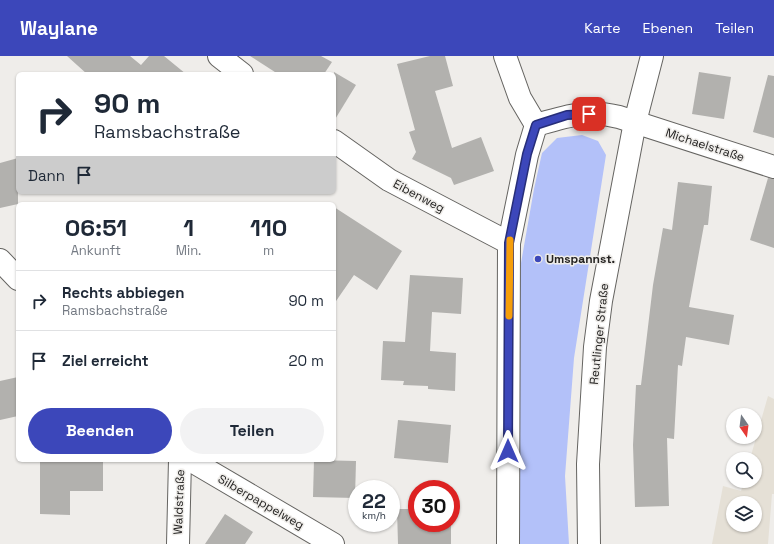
<!DOCTYPE html>
<html lang="de">
<head>
<meta charset="utf-8">
<style>
  body { margin:0; font-family:"Space Grotesk",sans-serif; background:#f2f2f3; color:#1f2937; height:100vh; display:flex; flex-direction:column; font-size:15px; white-space:nowrap }
  * { box-sizing:border-box; margin:0 }
  p { font-size:13px; color:#747a83 }
  .icon { flex:none; width:22px; height:22px; fill:none; stroke:currentColor; stroke-width:2; stroke-linecap:round; stroke-linejoin:round }
  .map { position:relative; flex:1; overflow:hidden }
  .sheet { position:absolute; left:16px; top:146px; width:320px; height:260px; display:flex; flex-direction:column; background:#fff; border-radius:6px; box-shadow:0 1px 3px #0004 }
  .sheet>* { flex:none }
  .guide { position:absolute; left:16px; top:16px; width:320px; height:122px; border-radius:6px; box-shadow:0 1px 3px #0004; background:#fff; color:#1f2937; overflow:hidden }
  .needle { width:26px; rotate:166deg }
  .controls { position:absolute; left:726px; top:352px; display:grid; gap:8px }
  .controls a { display:grid; place-items:center; width:36px; height:36px; border-radius:50%; background:#fff; box-shadow:0 1px 3px #0004; font-size:20px }
  .speed { position:absolute; left:348px; top:424px; display:flex; gap:8px; font-size:20px; font-weight:700; text-align:center }
  .speed>* { display:grid; place-content:center; width:52px; height:52px; border-radius:50%; background:#fff; box-shadow:0 1px 3px #0004; line-height:1 }
  .speed small { font-size:10px; font-weight:400 }
  .speed .limit { border:6px solid #d22; background:#fff; color:#111 }
  .pin { position:absolute; display:grid; place-items:center; width:34px; height:34px; color:#fff; margin:-17px; border-radius:8px; box-shadow:0 2px 6px #0006 }
  .me { position:absolute; width:44px; margin:-22px; rotate:0deg; stroke-linejoin:round; filter:drop-shadow(0 0 3px #0008) }
  .turn { display:flex; align-items:center; gap:14px; height:84px; padding:0 12px; font-size:18px }
  .turn .icon { width:52px; height:52px; stroke-width:2.5 }
  .turn b { display:block; font-size:28px; line-height:34px }
  .then { display:flex; align-items:center; height:38px; padding:0 12px; background:#0003; gap:8px; font-size:15px }
  .eta { display:flex; justify-content:space-evenly; align-items:center; height:68px; text-align:center }
  .eta b { font-size:24px; font-weight:800; line-height:28px }
  .button { display:flex; gap:8px; margin-top:auto; padding:8px 12px }
  .button a { flex:1; height:46px; border-radius:24px; background:#3c47ba; color:#fff; font-size:16px; font-weight:800; line-height:46px; text-align:center }
  .button a+a { background:#f2f2f3; color:#1f2937 }
  ul { padding:0; list-style:none }
  li { display:flex; align-items:center; gap:12px; height:60px; padding:0 12px; border-top:1px solid #e0e1e3 }
  li div { flex:1 }
  li b { display:block; font-size:15px }
  li em { font-style:normal }
  header { display:flex; align-items:center; gap:24px; box-sizing:border-box; height:56px; padding:0 20px; background:#3c47ba; color:#fff }
  header strong { font-size:19px }
  nav { display:flex; gap:22px; margin-inline-start:auto; font-size:14px }
  .map>svg:first-child { display:block }
  .built { fill:#e5e0d6; fill-rule:evenodd }
  .green { fill:#b3c1f9 }
  .building { fill:#b2b1ae }
  .lines { fill:none; stroke-linecap:round; stroke-linejoin:round }
  .minor-casing { stroke:#656461; stroke-width:24 }
  .minor { stroke:#fff; stroke-width:22 }
  .route-casing { stroke:#272e79; stroke-width:10 }
  .route { stroke:#3c47ba; stroke-width:7 }
  .slow { stroke:#f59e0b; stroke-width:7 }
  .poi-dot { fill:#3c47ba; stroke:#efedea; stroke-width:1.5 }
  .labels { text-anchor:middle; stroke-width:3; stroke-linejoin:round; paint-order:stroke }
  .street-label { font-size:12px; fill:#232221; stroke:#efedea }
  .poi-label { font-size:12px; font-weight:bold; fill:#232221; stroke:#efedea; text-anchor:start }
</style>
</head>
<body>
<header>
<strong>Waylane</strong>
<nav><a>Karte</a><a>Ebenen</a><a>Teilen</a></nav>
</header>
<div class="map">
<svg width="774" height="488" viewBox="0 0 774 488">
  <rect width="100%" height="100%" fill="#efedea"/>
  <path class="built" d="M768,340L774,343V438H772L768,488H712L723,430L741,435L744,425H755V403H750ZM733,447H755V469H733Z"/>
  <path class="green" d="M582,79L598,85L606,99L574,302L565,420L569,488H518L516,291L521,207L534,133L542,97L557,82Z"/>
  <g class="building">
    <path d="M67,0H130L141,9L149,0H164L186,18H87Z"/>
    <path d="M250,0H321L332,6L324,18H278Z"/>
    <path d="M430,0H445L453,30L435,35L452,92L481,81L494,115L454,129L451,122L412,103L416,96L409,76L415,74L397,8Z"/>
    <path d="M334,16L356,29L334,65Z"/>
    <path d="M699,16L731,21L724,63L692,58Z"/>
    <path d="M768,19L774,20V82L753,76Z"/>
    <path d="M18,102V148L0,152V107Z"/>
    <path d="M768,122L774,123V192L750,184Z"/>
    <path d="M678,126L712,130L708,169H704L689,251L734,259L729,289L686,281L682,310L678,309L674,383L667,382L669,450L635,451L633,389L636,329H641L653,229L663,172L672,174Z"/>
    <path d="M334,151L402,195L377,234L354,219L334,248Z"/>
    <path d="M410,219L463,222L461,258L432,256L430,295L456,297L455,335L428,333V330L403,329L404,325L381,324L383,285L405,286Z"/>
    <path d="M18,321V360L0,364V325Z"/>
    <path d="M398,364L451,369L448,407L394,402Z"/>
    <path d="M40,404H103V435H70V459L40,458Z"/>
    <path d="M314,404L356,405L355,442L313,441Z"/>
    <path d="M397,453H417V467H451V453V488H398Z"/>
    <path d="M225,458L253,476L245,488H205Z"/>
  </g>
  <g class="lines">
    <g class="minor-casing">
      <g id="minor">
        <path d="M219,0L242,18"/>
        <path d="M505,0L520,42L536,69"/>
        <path d="M536,69C567,60 587,53 619,61L774,111"/>
        <path d="M334,85L389,124L509,187"/>
        <path d="M0,204L18,223"/>
        <path d="M190,404L333,488"/>
        <path d="M178,488L180,404"/>
        <path d="M508,488L509,187L527,99L536,69"/>
        <path d="M589,488L588,408L595,291L601,245L635,66L652,0"/>
      </g>
    </g>
    <use href="#minor" class="minor"/>
  </g>
  <g class="lines">
    <g class="route-casing">
      <path id="route" d="M508,395L509,187L527,98L536,69L567,59L589,58"/>
    </g>
    <use href="#route" class="route"/>
    <path class="slow" d="M509,260L510,184"/>
  </g>
  <circle class="poi-dot" cx="538" cy="203" r="4"/>
  <g class="labels">
    <g class="street-label">
      <text transform="translate(705 89) rotate(18)" y="4">Michaelstraße</text>
      <text transform="translate(419 140) rotate(28)" y="4">Eibenweg</text>
      <text transform="translate(599 278) rotate(-84)" y="4">Reutlinger Straße</text>
      <text transform="translate(179 446) rotate(-88)" y="4">Waldstraße</text>
      <text transform="translate(261 446) rotate(30)" y="4">Silberpappelweg</text>
    </g>
    <g class="poi-label">
      <text x="546" y="207">Umspannst.</text>
    </g>
  </g>
</svg>
<div class="controls">
<a><svg class="needle" viewBox="-14 -14 28 28"><path d="M0-13l5 13h-10z" fill="#e53935"/><path d="M0 13l5-13h-10z" fill="#747a83"/></svg></a>
<a><svg class="icon" aria-label="search" viewBox="0 0 24 24"><circle cx="10" cy="10" r="6"/><path d="M15 15l6 6"/></svg></a>
<a><svg class="icon" aria-label="layers" viewBox="0 0 24 24"><path d="M12 4l9 5-9 5-9-5zM3 14l9 5 9-5"/></svg></a>
</div>
<div class="speed"><div>22<small>km/h</small></div><div class="limit">30</div></div>
<div class="pin" style="left:589px;top:58px;background:#d93025"><svg class="icon" aria-label="arrive" viewBox="0 0 24 24"><path d="M6 21V4h12l-3 4 3 4H6"/></svg></div>
<svg class="me" style="left:508px;top:395px" viewBox="-20 -20 40 40"><path d="M0-17L14 15 0 8-14 15z" fill="#3c47ba" stroke="#fff" stroke-width="4"/></svg>
<div class="guide">
<div class="turn"><svg class="icon" aria-label="right" viewBox="0 0 24 24"><path d="M7 20v-9h11M14 6l5 5-5 5"/></svg><div><b>90 m</b>Ramsbachstraße</div></div>
<div class="then">Dann<svg class="icon" aria-label="arrive" viewBox="0 0 24 24"><path d="M6 21V4h12l-3 4 3 4H6"/></svg></div>
</div>
<section class="sheet">
<div class="eta">
<div><b>06:51</b><p>Ankunft</p></div>
<div><b>1</b><p>Min.</p></div>
<div><b>110</b><p>m</p></div>
</div>
<ul>
<li><svg class="icon" aria-label="right" viewBox="0 0 24 24"><path d="M7 20v-9h11M14 6l5 5-5 5"/></svg><div><b>Rechts abbiegen</b><p>Ramsbachstraße</p></div><em>90 m</em></li>
<li><svg class="icon" aria-label="arrive" viewBox="0 0 24 24"><path d="M6 21V4h12l-3 4 3 4H6"/></svg><div><b>Ziel erreicht</b></div><em>20 m</em></li>
</ul>
<div class="button"><a>Beenden</a><a>Teilen</a></div>
</section>
</div>
</body>
</html>
